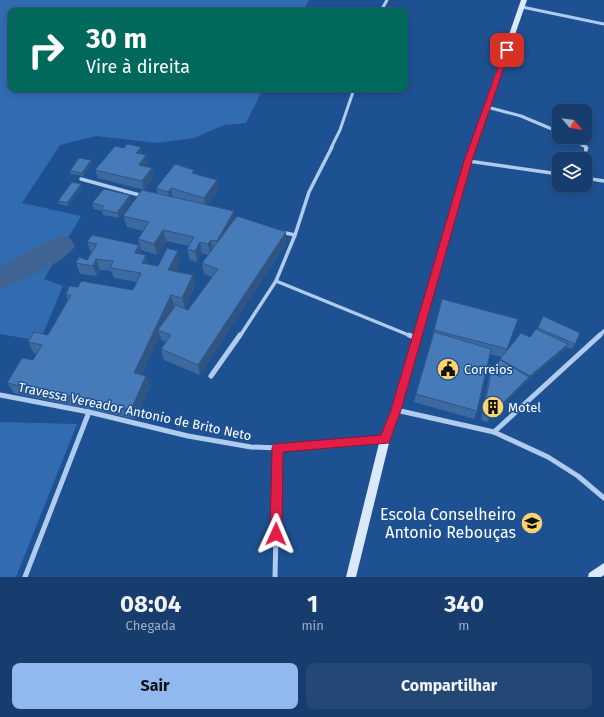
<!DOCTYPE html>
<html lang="pt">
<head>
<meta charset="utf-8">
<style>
  body { margin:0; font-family:"Fira Sans",sans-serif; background:#234876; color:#f1f3f6; height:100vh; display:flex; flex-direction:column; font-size:15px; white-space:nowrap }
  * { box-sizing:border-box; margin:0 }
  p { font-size:13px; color:#9eaec2 }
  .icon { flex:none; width:22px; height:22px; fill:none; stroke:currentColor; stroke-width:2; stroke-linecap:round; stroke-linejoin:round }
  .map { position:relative; height:577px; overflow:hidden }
  .details { display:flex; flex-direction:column; background:#163d6e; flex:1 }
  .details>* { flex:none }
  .top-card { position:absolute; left:8px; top:8px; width:400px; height:84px; border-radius:8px; box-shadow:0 2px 6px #0003,0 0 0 1px #355681; background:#00695c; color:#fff; overflow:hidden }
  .needle { width:26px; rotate:119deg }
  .controls { position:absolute; left:552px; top:104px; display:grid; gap:8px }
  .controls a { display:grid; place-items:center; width:40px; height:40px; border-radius:8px; background:#163d6e; box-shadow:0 2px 6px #0003,0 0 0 1px #355681; font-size:20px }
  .pin { position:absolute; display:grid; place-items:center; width:34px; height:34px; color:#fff; margin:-17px; border-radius:8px; box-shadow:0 2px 6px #0006 }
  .me { position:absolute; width:44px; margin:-22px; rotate:1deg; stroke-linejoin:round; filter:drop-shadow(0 0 3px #0008) }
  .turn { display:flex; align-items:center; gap:14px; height:84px; padding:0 12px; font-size:18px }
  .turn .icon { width:52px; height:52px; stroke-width:2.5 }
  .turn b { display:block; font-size:28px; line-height:34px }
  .eta { display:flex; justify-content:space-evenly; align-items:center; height:68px; text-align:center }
  .eta b { font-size:24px; font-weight:700; line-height:28px }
  .cta { display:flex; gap:8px; margin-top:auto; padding:8px 12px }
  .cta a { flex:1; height:46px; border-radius:8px; background:#90b9f0; color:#111; font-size:16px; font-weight:700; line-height:46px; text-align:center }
  .cta a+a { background:#234876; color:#f1f3f6 }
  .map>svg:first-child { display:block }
  .green { fill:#316bb0 }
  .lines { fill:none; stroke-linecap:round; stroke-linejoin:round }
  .river { fill:#3f6493; fill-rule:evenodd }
  .street-far2 { stroke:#afcbee; stroke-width:3 }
  .street-far1 { stroke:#afcbee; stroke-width:3.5 }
  .street { stroke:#afcbee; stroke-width:5 }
  .secondary { fill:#dce9fa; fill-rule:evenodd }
  .wall { fill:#3c699f }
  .shaded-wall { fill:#315582 }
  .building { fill:#467ab9; stroke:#315582 }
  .route { fill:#e11d48; stroke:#92132f }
  .labels { text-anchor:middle; stroke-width:3; stroke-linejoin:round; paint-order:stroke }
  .poi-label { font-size:13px; fill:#fff; stroke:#1e5192; text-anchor:start }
  .street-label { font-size:13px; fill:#fff; stroke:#1e5192 }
  .near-poi-label { font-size:16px; fill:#fff; stroke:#1e5192; text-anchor:end }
</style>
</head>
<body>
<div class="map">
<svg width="604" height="577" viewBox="0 0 604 577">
  <rect width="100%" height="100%" fill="#1e5192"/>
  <g class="green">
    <path d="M0,0H309L303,11H11V89H263L246,123L224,125L194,138L156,143L96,136L60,145L22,203L81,216L44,279L63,286L40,341L0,334Z"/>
    <path d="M0,422L77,424L16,577H0Z"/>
  </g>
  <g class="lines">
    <path class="river" d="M62,236L71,239L75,246C67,261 18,283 0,289V266L53,239Z"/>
    <g class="street-far2">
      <path d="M522,7L604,24"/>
      <path d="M381,11L387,0"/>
      <path d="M487,107L521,116L559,132"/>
      <path d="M569,137L587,148"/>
      <path d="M331,148L340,130L354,89"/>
    </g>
    <g class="street-far1">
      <path d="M585,159L586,147"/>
      <path d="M468,161L559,174"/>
      <path d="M585,178L604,181"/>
      <path d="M81,179L143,196"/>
      <path d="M281,232L295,235"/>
      <path d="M276,281L411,336"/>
      <path d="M240,336L276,281L295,235L309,192L332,147"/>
      <path d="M599,336L604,331"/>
    </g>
    <g class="street">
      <path d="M409,335L416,338"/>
      <path d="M211,376L240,335"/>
      <path d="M0,395L89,412L188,436L251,447L278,448L385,439"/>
      <path d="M396,410L494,432L548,457L578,476L604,498"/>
      <path d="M494,432L600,335"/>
      <path d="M25,577L89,412"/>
      <path d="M275,577L278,448"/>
    </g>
    <g class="secondary">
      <path d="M521,0H527L471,161L401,410L390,439L356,577H346L380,439L391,410L465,161Z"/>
      <path d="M604,563V575L601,577H588L589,573Z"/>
    </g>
  </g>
  <g class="wall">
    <path d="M143,154L146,155L148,164L146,166L154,176L144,190L98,178L95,170Z"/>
    <path d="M91,160L92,163L83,176L71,174L70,171Z"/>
    <path d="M195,174L217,180L218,189L207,205L235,218L286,232V243L200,375L164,360L161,349L166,342L161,340L160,336L141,375L146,376L150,386L135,419L14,393L7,383L33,360L37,353H34L28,342L48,335L68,300L66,295L78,287L133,290L137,282L114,278L111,271L100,270L97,276L80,274L76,263L87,260L91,253L87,242L142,255L149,264L158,266L181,262L176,271L193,275L195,286L185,308L188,310L212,277L204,274L202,263L208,255L202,253L197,262L190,260L187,249L189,246L166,241L157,255L141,250L138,239L143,231L127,227L123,216L157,193L156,188Z"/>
    <path d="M81,184L82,187L68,206L59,204L58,201Z"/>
    <path d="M131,201L119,218L103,215L102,211L94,209L92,203Z"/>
    <path d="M442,299L518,319L505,353L530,337L537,329L543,316L575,344L572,349L566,347L565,349L527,381L487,422L481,420L489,376L491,371L499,361L502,357L490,354L477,411L474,419L414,402L432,338Z"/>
  </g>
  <g class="shaded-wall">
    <path d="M141,147L143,156L136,153Z"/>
    <path d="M146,155L148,164L141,173L139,165Z"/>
    <path d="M91,160L92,163L83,176L82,173Z"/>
    <path d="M152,168L154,176L144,190L142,181Z"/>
    <path d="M194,170L196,178L192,173Z"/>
    <path d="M217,180L218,189L206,206L204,198Z"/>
    <path d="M81,184L82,187L68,206L67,203Z"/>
    <path d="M171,188L173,197L170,201L168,192Z"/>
    <path d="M130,195L131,201L119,218L117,213Z"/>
    <path d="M234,211L235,222L219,252L217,241Z"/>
    <path d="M163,230L166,241L157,255L154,244Z"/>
    <path d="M286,232V243L200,375L198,365Z"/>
    <path d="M211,240L213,251L210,255L208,244Z"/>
    <path d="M200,242L202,253L197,262L195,251Z"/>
    <path d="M139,245L142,256L135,253Z"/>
    <path d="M178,251L181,262L171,281L168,270Z"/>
    <path d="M146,255L149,266L142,263Z"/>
    <path d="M96,259L100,270L97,276L93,266Z"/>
    <path d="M193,275L195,286L185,308L182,298Z"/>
    <path d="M171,295L174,306L162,331L158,330L160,336L137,383L134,373Z"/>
    <path d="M568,344L565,349L527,381L530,376Z"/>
    <path d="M146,376L150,386L135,419L131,410Z"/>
    <path d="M529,377L526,382L487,422L489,417Z"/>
  </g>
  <g class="building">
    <path d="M127,144L141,147L136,153L146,155L139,165L152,168L142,181L95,170L115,146L124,148Z"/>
    <path d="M79,158L91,160L82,173L70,171Z"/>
    <path d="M175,164L194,170L192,173L217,180L204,198L171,188L168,192L156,188Z"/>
    <path d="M72,182L81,184L67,203L58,201Z"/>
    <path d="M104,189L130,195L117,213L101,209L104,206L92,203Z"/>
    <path d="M142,190L234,211L217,241L211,240L208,244L200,242L195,251L187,249L194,237L163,230L154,244L138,239L149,222L123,216Z"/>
    <path d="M237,216L286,232L198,365L161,349L171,335L158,330L176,305L188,310L218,269L202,263Z"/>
    <path d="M92,235L139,245L135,253L146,255L142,263L158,266L167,248L178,251L168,270L193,275L182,298L171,295L134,373L146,376L131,410L7,383L22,358L33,360L42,345L28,342L34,332L48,335L71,295H66L69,286L78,287L81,281L133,290L141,273L110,268L113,261L96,259L93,266L76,263L79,257L87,260L97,244L87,242Z"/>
    <path d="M442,299L518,319L507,349L434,330Z"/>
    <path d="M543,316L580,333L575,344L538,328Z"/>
    <path d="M536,329L568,344L530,376L500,359L521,333L530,337Z"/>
    <path d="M434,332L491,349L477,411L416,394Z"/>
    <path d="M500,360L529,377L489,417L483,415L491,372L501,377L491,371Z"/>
  </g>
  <path class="route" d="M505,48L510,50L472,161L401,410L389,443L283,452L282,534L280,538L276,540L272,538L270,534L272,448L274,444L381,435L391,410L464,161Z"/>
  <defs>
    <g id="civic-disc" transform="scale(1.15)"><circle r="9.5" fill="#fdd36e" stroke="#1e5192"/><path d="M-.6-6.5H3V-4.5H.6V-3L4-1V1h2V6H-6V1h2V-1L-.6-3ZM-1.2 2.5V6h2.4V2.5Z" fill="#111"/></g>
    <g id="building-disc" transform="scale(1.15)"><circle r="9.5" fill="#fdd36e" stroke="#1e5192"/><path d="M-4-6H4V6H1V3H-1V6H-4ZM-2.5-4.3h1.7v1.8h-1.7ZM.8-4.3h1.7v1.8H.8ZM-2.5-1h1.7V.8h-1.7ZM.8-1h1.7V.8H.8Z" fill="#111"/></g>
    <g id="school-disc" transform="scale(1.15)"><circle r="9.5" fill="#fdd36e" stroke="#1e5192"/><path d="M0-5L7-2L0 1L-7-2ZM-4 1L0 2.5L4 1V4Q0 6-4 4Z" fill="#111"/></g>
  </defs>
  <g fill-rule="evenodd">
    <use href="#civic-disc" x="448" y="369"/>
    <use href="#building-disc" x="493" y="407"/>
    <use href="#school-disc" x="532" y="523"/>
  </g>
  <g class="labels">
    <g class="poi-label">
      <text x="464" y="374">Correios</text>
      <text x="508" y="412">Motel</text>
    </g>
    <g class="street-label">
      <text transform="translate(135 411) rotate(12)" y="5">Travessa Vereador Antonio de Brito Neto</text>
    </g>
    <g class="near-poi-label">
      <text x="516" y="520">Escola Conselheiro<tspan x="516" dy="18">Antonio Rebouças</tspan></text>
    </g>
  </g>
</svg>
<div class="controls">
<a><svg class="needle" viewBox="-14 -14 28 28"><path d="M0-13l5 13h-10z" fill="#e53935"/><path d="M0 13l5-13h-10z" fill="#9eaec2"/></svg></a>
<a><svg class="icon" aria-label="layers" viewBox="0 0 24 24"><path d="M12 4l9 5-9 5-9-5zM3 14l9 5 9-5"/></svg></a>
</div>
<div class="pin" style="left:507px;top:50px;background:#d93025"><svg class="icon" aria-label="arrive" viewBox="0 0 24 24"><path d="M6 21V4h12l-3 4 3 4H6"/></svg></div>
<svg class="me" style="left:276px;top:534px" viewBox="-20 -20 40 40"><path d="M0-17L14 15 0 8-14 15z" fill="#e11d48" stroke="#fff" stroke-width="4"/></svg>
<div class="top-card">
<div class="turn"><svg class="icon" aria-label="right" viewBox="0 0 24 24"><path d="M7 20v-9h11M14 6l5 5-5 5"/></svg><div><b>30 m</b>Vire à direita</div></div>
</div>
</div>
<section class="details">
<div class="eta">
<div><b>08:04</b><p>Chegada</p></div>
<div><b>1</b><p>min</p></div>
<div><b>340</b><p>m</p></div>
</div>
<div class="cta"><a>Sair</a><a>Compartilhar</a></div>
</section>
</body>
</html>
